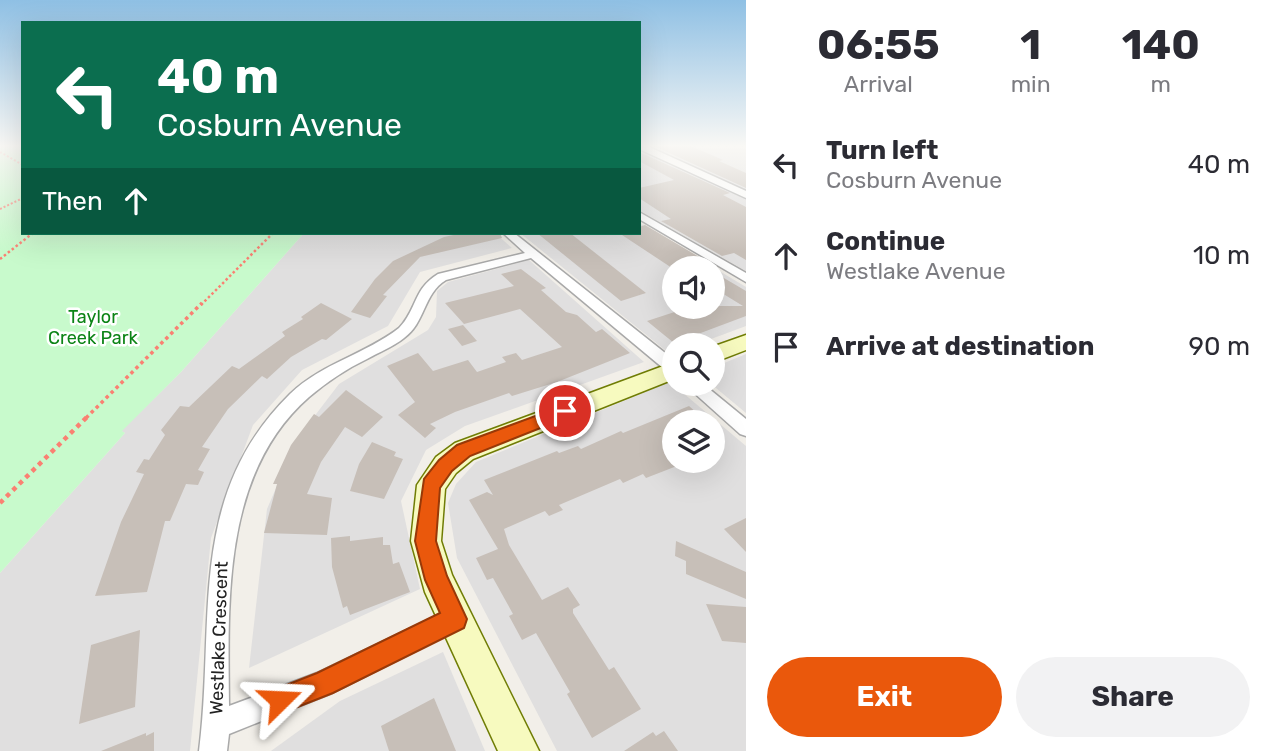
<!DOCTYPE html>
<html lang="en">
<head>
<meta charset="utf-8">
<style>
  body { margin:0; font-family:Rubik,sans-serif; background:#f2f2f3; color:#2b2b33; height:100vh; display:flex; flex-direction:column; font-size:26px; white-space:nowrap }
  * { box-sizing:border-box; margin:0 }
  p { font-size:23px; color:#7c7c81 }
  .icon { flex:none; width:38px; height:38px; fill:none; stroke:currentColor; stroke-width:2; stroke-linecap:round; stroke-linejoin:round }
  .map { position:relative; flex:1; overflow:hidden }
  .sheet { display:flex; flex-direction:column; background:#fff; width:525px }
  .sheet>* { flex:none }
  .top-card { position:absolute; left:21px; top:21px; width:620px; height:214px; border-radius:0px; box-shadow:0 7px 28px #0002; background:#0b6e4f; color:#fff; overflow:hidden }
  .buttons { position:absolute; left:662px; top:256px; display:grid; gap:14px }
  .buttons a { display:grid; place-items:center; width:63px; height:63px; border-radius:50%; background:#fff; box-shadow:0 7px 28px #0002; font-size:35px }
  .pin { position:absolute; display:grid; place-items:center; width:60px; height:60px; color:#fff; margin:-30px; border:4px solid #fff; border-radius:50%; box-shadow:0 2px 7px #0007 }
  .me { position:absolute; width:77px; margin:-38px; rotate:69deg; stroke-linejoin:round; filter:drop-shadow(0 0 5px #0008) }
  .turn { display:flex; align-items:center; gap:24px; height:147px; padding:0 21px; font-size:32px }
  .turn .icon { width:91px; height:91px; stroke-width:2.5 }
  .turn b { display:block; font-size:49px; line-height:60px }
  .then { display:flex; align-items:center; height:66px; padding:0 21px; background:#0003; gap:14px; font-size:26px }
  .eta { display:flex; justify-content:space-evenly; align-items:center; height:119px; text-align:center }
  .eta b { font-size:42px; font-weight:700; line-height:49px }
  .primary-button { display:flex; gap:14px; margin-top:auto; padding:14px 21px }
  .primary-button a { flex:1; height:80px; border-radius:42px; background:#ea580c; color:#fff; font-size:28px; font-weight:700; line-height:80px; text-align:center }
  .primary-button a+a { background:#f2f2f3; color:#2b2b33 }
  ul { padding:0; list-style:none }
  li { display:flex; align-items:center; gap:21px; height:91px; padding:0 21px }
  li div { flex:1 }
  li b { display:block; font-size:26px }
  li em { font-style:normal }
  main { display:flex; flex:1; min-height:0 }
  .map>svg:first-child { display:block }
  .residential { fill:#e0dfdf; fill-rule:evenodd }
  .park { fill:#c8facc }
  .building { fill:#c7bfb8 }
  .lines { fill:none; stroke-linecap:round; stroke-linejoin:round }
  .street-casing { stroke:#a9a9a9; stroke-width:3 }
  .secondary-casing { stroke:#707d05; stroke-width:3 }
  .path-far3 { stroke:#fa8072; stroke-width:2; stroke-dasharray:2 2; stroke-linecap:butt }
  .path-far2 { stroke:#fa8072; stroke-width:2.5; stroke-dasharray:2.5 2.5; stroke-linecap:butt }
  .path-far1 { stroke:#fa8072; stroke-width:3.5; stroke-dasharray:3.5 3.5; stroke-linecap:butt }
  .path { stroke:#fa8072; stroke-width:4.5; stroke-dasharray:4.5 4.5; stroke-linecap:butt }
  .street { fill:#fff; fill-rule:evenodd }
  .secondary { fill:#f7fabf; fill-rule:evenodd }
  .route { fill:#ea580c; stroke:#983908; stroke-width:2 }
  .labels { text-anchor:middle; stroke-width:5; stroke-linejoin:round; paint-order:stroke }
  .park-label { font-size:18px; fill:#0c8416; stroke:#fff }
  .street-label { font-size:18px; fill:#222; stroke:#fff }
</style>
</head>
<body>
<main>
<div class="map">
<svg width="746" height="751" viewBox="0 0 746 751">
  <rect width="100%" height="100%" fill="#f2efe9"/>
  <g class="residential">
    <path d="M648,146H746V190Z"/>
    <path d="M639,149L746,198V271L639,210Z"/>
    <path d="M639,223L746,287V326L695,345H674V352L670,354L520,233H639ZM674,268H712V306H674Z"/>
    <path d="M304,233H495L512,248L420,272L388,326L302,370L253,425L211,538L190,751H0V573L125,433L121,431L181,372Z"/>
    <path d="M529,260L644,362L465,426L426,450L401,501L420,589L249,668L267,509L297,439L339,384L428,330L436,317L437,291L448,282Z"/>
    <path d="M746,354V413L710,383H712V368Z"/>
    <path d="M670,382L746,446V751H557L457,558L448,503L456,484L476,462ZM674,422H712V460H674Z"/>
    <path d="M443,652L485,751H271L340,701Z"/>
  </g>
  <path class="park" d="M0,146H23V233H304L181,372L122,431L125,433L0,573Z"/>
  <g class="building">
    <path d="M654,146H691L723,160L719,161L746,173V188Z"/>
    <path d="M639,152L730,193L723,195L746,207V260L734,253L722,256L661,221L671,219L639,198V188L674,180L639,161Z"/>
    <path d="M645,225L706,261L685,268H672L619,233H639V227Z"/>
    <path d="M463,233H500L502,238L420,257L383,295L387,296L370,318L351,312L375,279L393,261L444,237Z"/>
    <path d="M537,233H570L646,293L621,301Z"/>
    <path d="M521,269L546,288L541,290L566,312L577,315L596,332L602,329L630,353L557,382L512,396L509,393L455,412L430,424L436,428L425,438L398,415L415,402L387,366L418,353L433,371L468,360L477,372L506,362L502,357L516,353L522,360L562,347L520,309L464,324L445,303L514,286L501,274Z"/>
    <path d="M712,271L746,291V316L674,343L647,321L693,306H743L712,287Z"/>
    <path d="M321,303L352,319L326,340L322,339L291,357L267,379L262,376L228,409L202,447L210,449L198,470L204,472L198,485L186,484L170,521H165L147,592L95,596L121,522L144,474L136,472L144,459L149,460L165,435L161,430L180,406L189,407L232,366L239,369L285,336L282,332L303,319L301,317Z"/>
    <path d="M463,325L477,341L462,346L448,329Z"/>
    <path d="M346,390L383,417L362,437L345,427L321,462L307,494L332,498L327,535L264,533L277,484H273L291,445L314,414L319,417Z"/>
    <path d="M689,406L707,422H674V460L682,464L646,478L643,474L623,483L620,479L559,505L563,510L549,516L545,511L504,529L509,545L542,600L568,587L580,605L573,609V613L609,670L614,667L641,709L592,738L567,694L570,692L536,633L522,640L509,616L513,614L493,578L487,580L476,558L498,549L469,500L487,492L493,495L484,480L557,451L559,453L578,446L581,449L621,431L623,433Z"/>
    <path d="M372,442L396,452L394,456L403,459L384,499L350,491L359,464Z"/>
    <path d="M746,518V552L724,529Z"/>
    <path d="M350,536V541L383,537V545H390L393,564L399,562L410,592L350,615L347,606L343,608L332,567L331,538Z"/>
    <path d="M676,541L746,572V599L686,574V561L675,556Z"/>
    <path d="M706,604L746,607V643L722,641Z"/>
    <path d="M140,630L135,707L79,724L91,645Z"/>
    <path d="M434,698L456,751H389L381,726Z"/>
    <path d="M664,731L678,751H624L653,732L656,736Z"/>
    <path d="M154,732V751H101L146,733V736Z"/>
  </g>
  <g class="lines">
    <g class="street-casing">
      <g id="street">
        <path d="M639,146H647L746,191V198L639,149Z"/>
        <path d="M639,212L746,273V282L639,219Z"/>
        <path d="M503,233H514L674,360V375L669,373L531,258L446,280C423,294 426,322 404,338C393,347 379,352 367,359C346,369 327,382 309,397C222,473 228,601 229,706L317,673L455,607L463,611L467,619L463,627L332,693L229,734L227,751H199C216,623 185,497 290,394C322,363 366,354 399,328C417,310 413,289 438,274L525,253Z"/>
        <path d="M683,383H702L746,419V436L740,434Z"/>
      </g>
    </g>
    <g class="secondary-casing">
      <g id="secondary">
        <path d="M746,335V350L712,363V347Z"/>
        <path d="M674,362V379L473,459L456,473L445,489L441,541L452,575L539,751H498L425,592L411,541L417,485L436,457L455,443Z"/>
      </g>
    </g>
    <g class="path-far3">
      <path d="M0,152L23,165"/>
      <path d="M0,209L23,198"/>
    </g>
    <g class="path-far2">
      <path d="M0,259L33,233"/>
      <path d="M201,305L273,233"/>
    </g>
    <path class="path-far1" d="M86,418L202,303"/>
    <path class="path" d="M0,503L88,416"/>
    <use href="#street" class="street"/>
    <use href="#secondary" class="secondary"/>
  </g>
  <linearGradient id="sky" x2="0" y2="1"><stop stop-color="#8fc0e4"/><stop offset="0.58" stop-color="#f9f8f5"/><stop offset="1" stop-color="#f9f8f5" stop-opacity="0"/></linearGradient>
  <rect width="746" height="252" fill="url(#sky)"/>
  <path class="route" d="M565,405L571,407L573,411L571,416L470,456L452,471L440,488L436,541L447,576L467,619L464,628L333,693L280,714L271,710L267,700L271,691L317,673L440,613L425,580L415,541L424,479L439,460L457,445Z"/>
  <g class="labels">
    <g class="park-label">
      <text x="93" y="323">Taylor<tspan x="93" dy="21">Creek Park</tspan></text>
    </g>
    <g class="street-label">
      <text transform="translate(219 638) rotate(-88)" y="6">Westlake Crescent</text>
    </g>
  </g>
</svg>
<div class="buttons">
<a><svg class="icon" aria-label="sound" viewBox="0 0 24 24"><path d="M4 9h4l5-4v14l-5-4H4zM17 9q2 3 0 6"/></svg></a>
<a><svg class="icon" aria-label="search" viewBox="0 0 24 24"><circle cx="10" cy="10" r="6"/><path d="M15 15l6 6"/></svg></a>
<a><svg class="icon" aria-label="layers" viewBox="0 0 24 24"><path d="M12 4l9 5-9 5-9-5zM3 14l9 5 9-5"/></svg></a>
</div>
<div class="pin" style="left:565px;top:411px;background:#d93025"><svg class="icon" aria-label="arrive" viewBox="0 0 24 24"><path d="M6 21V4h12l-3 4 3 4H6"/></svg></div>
<svg class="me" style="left:280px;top:700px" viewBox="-20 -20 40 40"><path d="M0-17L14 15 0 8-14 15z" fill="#ea580c" stroke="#fff" stroke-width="4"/></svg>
<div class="top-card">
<div class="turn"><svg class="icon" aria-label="left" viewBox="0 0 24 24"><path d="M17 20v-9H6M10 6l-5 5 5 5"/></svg><div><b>40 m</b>Cosburn Avenue</div></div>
<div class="then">Then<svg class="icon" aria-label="ahead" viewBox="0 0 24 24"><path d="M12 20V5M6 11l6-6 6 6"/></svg></div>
</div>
</div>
<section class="sheet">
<div class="eta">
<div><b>06:55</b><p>Arrival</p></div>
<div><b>1</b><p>min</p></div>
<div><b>140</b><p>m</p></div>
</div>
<ul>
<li><svg class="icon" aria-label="left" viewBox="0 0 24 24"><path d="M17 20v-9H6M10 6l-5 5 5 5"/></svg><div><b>Turn left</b><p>Cosburn Avenue</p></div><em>40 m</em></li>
<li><svg class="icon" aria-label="ahead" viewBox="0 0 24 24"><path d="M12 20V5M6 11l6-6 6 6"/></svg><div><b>Continue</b><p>Westlake Avenue</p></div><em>10 m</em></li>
<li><svg class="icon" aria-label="arrive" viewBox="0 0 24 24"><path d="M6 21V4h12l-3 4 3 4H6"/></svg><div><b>Arrive at destination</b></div><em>90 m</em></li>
</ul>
<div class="primary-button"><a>Exit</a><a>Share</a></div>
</section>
</main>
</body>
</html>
